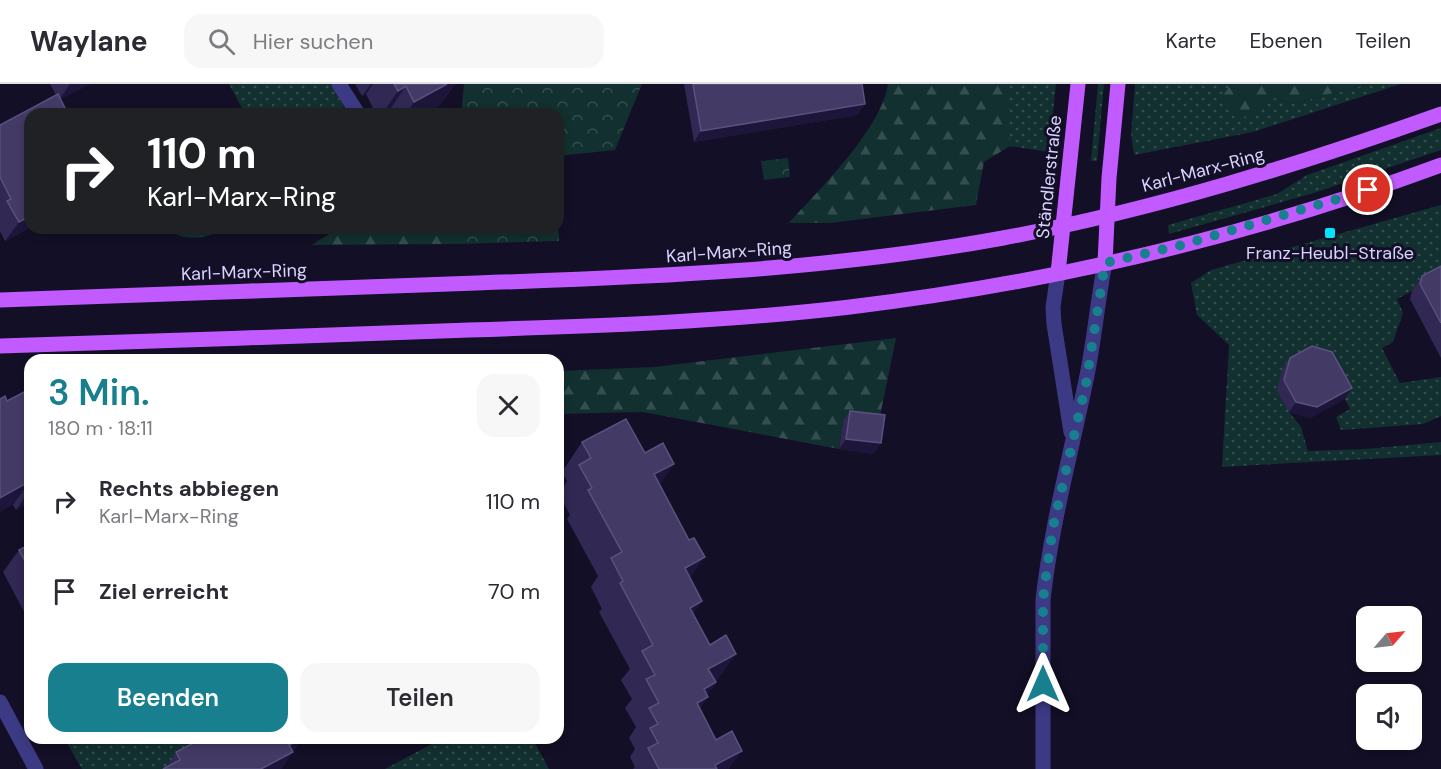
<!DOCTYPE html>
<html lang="de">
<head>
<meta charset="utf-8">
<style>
  body { margin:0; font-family:"DM Sans",sans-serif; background:#f7f7f7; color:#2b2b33; height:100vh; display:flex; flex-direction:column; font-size:22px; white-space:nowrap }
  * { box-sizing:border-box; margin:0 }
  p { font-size:20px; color:#7c7c81 }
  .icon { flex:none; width:33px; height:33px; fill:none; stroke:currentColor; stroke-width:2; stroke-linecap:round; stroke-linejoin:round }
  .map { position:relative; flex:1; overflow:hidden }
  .drawer { position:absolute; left:24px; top:270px; width:540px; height:390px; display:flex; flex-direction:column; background:#fff; border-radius:18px; box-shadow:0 3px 9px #0003 }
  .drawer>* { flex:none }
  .banner { position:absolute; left:24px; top:24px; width:540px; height:126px; border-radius:18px; box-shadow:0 3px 9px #0003; background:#202124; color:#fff; overflow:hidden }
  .needle { width:39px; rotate:62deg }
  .controls { position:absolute; left:1356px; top:522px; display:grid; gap:12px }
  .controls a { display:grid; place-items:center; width:66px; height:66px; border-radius:12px; background:#fff; box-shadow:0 3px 9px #0003; font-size:30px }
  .pin { position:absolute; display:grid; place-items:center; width:51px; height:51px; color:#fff; margin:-26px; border:3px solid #fff; border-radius:50%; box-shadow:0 2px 6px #0007 }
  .me { position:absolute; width:66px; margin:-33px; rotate:0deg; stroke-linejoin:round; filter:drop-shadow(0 0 4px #0008) }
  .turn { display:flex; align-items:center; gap:21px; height:126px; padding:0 24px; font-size:27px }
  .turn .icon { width:78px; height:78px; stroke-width:2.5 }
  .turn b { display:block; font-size:42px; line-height:51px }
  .round { display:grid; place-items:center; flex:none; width:63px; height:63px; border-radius:18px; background:#f7f7f7 }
  .headline { display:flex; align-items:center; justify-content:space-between; height:102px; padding:0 24px }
  h1 { font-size:36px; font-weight:600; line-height:45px; color:#187f8f }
  .primary-button { display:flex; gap:12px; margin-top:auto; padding:12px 24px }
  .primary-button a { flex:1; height:69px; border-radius:18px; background:#187f8f; color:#fff; font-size:24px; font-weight:600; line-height:69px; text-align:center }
  .primary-button a+a { background:#f7f7f7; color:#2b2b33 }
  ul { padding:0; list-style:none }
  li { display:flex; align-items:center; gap:18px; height:90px; padding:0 24px }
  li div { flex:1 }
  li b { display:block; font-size:22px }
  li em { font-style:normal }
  header { display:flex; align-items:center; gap:36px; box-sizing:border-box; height:84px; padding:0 30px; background:#fff; border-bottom:2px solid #e1e1e2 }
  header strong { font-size:28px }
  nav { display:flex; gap:33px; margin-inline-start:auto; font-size:21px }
  .search { width:420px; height:54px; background:#f7f7f7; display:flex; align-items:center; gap:15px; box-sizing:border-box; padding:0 21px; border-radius:18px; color:#7c7c81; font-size:22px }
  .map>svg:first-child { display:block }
  .grass { fill:url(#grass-dots) }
  .forest { fill:url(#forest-firs) }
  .park { fill:url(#park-crowns) }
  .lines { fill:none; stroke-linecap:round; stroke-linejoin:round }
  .minor { stroke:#3d3a85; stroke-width:15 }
  .major { stroke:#c25bff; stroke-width:15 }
  .wall { fill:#312854 }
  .shaded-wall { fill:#1d163a }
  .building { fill:#433a66; stroke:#5a527e; stroke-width:1.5 }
  .route { stroke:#187f8f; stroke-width:10; stroke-dasharray:0 18 }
  .poi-dot { fill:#00e5ff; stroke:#130f26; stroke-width:2 }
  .labels { text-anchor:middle; stroke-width:6; stroke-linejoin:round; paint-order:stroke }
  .street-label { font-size:18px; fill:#d9d4ff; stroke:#130f26 }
  .poi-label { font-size:18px; fill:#d9d4ff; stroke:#130f26 }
</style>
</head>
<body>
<header>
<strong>Waylane</strong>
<div class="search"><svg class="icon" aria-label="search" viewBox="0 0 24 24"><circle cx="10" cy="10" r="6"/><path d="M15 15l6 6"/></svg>Hier suchen</div>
<nav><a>Karte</a><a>Ebenen</a><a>Teilen</a></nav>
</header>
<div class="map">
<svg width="1441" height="685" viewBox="0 0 1441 685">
  <defs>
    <pattern id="grass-dots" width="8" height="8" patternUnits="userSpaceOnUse" patternTransform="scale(1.5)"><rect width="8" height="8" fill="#12302f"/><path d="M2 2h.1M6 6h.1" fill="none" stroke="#344d4e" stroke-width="1.8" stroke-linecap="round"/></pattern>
    <pattern id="forest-firs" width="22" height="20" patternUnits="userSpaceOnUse" patternTransform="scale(1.5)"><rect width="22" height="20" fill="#12302f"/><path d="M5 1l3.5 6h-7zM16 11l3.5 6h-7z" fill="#344d4e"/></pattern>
    <pattern id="park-crowns" width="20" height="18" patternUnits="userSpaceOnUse" patternTransform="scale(1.5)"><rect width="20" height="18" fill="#12302f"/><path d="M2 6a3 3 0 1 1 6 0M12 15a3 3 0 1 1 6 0" fill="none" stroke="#344d4e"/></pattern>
  </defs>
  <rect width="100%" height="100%" fill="#130f26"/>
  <g class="grass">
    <path d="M229,0H331L348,30H242L244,28Z"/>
    <path d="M1010,0H1056L1049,68L1010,62Z"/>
    <path d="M1098,0H1104L1097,77H1091Z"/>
    <path d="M1135,0H1231L1224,10L1267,11L1292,20L1369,0H1401L1253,48L1134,71L1131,50Z"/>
    <path d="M1441,44V66L1314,109L1169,150L1168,141L1277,110L1307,91Z"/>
    <path d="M1441,121V191L1397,215L1403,229L1393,258L1382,264L1400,299L1441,293V332L1423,340L1341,346L1336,333L1350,325L1325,278L1289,328L1301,343L1308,367L1365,365L1441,358V371L1222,383L1229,261L1197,231L1191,199L1211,186Z"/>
    <path d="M64,654H224L200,685H82Z"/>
    <path d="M443,654H532L549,685H385Z"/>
  </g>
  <g class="forest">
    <path d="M888,0H1010V62L984,78L976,121L830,139H789C819,106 882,44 888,0Z"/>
    <path d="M1231,0H1369L1292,20L1267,11L1256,31L1236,34L1227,24L1224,10Z"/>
    <path d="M338,144H459V160L312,161Z"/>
    <path d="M896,254L878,342L843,337L839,365L643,328L558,330V287L654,283Z"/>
  </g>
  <g class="park">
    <path d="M464,0H642L615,66L558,72V30H461Z"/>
    <path d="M788,74L790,93L764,96L761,77Z"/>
    <path d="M558,135L559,157L459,160V144H558Z"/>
    <path d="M163,144H228C201,156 189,158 163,144Z"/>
  </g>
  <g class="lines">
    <g class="minor">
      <path d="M339,0L358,30"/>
      <path d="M1058,189L1053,223L1054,240L1071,348"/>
      <path d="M0,618L36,685"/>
      <path d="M1043,685V516C1051,443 1070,373 1085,301C1094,261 1097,219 1105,179"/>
    </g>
    <g class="major">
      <path d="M1105,179L1109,94L1118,0"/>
      <path d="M1058,189L1078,0"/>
      <path d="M0,216C159,211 318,204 477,199C654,193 829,186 1003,154C1153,126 1298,81 1441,30"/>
      <path d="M0,262C156,257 313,252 469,246C597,242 723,238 850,223C1051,199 1252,151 1441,81"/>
    </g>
  </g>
  <g class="wall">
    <path d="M50,0H90L60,15L30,144L5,157L0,147V41L56,11Z"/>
    <path d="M355,0H455L440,21L424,30H376L366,10L362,12Z"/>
    <path d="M684,0H862L858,31L694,58Z"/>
    <path d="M1441,182V274L1410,215L1412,207L1422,192Z"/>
    <path d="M1290,274L1352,304L1345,315L1310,334L1289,328L1277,307L1282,285Z"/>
    <path d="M30,305V418L16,426L13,421L7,317Z"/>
    <path d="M850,327L874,370L839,365L843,337Z"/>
    <path d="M582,358L660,400L690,494L702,517L693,530L716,599L707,610L700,625L729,685H633L635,683L630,673L635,665L629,654L636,643L625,624L632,615L621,596L630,585L599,528L602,525L591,503L598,492L567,435L570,431L559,410L567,397L562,388Z"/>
    <path d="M30,460V539L3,488L19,466Z"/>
    <path d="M302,654L281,685H163L166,684L176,668Z"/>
  </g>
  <g class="shaded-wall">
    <path d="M70,0H90L59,16Z"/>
    <path d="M371,0H373L366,10L362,12Z"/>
    <path d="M447,0H455L440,21L424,30H406L414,18Z"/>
    <path d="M406,2L387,30H382L398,7Z"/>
    <path d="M865,20L858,31L694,58L701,47Z"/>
    <path d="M30,132V144L5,157L19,138Z"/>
    <path d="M1352,304L1345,315L1310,334L1289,328L1296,318Z"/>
    <path d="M846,355L881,359L874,370L839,365Z"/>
    <path d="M674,380L654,409V390Z"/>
    <path d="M30,397L13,421L0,428V414Z"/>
    <path d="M30,406V418L16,426Z"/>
    <path d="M705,473L684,502L685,484Z"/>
    <path d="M702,517L682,546L690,524Z"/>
    <path d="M736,570L704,615L708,613L688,642L708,585Z"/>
    <path d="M302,654L281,685H261L289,661Z"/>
    <path d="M742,667L729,685H713L715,681Z"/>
  </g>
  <g class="building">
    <path d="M394,0H447L414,18L406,2L398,7Z"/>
    <path d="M693,0H862L865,20L701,47Z"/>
    <path d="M58,10L68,30H30V132L19,138L7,117L11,115L0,93V41Z"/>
    <path d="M1441,182V239L1420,200L1422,192Z"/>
    <path d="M1312,262L1332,268L1352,304L1317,323L1296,318L1284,296L1290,274Z"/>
    <path d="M30,305V397L0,414V315L5,312L7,317Z"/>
    <path d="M850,327L885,331L881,359L846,355Z"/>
    <path d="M626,335L645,369L663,359L674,380L654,390L689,456L694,454L705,473L685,484L702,517L690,524L710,561L726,551L736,570L708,585L716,598L704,605L708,613L697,619L716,656L732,647L742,667L715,681L717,685H659L648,664L658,659L650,644L658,640L649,624L659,619L646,595L655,591L642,567L653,561L620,499L623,497L611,474L622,468L588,406L592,404L579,381L591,374L582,358Z"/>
    <path d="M30,460V486L19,466Z"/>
    <path d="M203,654H302L289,661L293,668L261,685H163L180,676L176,668Z"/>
  </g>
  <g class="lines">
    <path class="route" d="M1043,600V516L1046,492L1053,443L1086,300L1105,179L1182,161L1368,106"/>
  </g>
  <rect class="poi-dot" x="1324" y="143" width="12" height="12" rx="3"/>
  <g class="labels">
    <g class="street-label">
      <text transform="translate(1203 86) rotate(-15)" y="6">Karl-Marx-Ring</text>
      <text transform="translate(1049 93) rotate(-84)" y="6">Ständlerstraße</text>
      <text transform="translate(729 168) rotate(-4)" y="6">Karl-Marx-Ring</text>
      <text transform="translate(244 188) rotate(-2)" y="6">Karl-Marx-Ring</text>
    </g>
    <g class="poi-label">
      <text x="1330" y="175">Franz-Heubl-Straße</text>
    </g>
  </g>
</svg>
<div class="controls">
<a><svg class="needle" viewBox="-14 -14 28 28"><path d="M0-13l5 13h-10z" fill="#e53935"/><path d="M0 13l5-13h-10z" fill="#7c7c81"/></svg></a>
<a><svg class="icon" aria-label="sound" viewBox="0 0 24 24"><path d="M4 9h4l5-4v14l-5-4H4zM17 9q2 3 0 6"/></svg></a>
</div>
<div class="pin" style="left:1368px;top:106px;background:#d93025"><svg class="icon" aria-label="arrive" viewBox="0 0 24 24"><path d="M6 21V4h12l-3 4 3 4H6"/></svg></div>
<svg class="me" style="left:1043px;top:600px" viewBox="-20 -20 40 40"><path d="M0-17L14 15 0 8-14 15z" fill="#187f8f" stroke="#fff" stroke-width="4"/></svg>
<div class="banner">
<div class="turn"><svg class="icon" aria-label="right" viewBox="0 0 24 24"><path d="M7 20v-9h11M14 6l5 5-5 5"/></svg><div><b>110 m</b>Karl-Marx-Ring</div></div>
</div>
<section class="drawer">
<div class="headline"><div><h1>3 Min.</h1><p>180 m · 18:11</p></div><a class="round"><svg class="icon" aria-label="close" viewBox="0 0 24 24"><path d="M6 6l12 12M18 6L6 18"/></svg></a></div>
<ul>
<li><svg class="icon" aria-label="right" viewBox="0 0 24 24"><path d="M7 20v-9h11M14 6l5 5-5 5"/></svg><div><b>Rechts abbiegen</b><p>Karl-Marx-Ring</p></div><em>110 m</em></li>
<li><svg class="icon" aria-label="arrive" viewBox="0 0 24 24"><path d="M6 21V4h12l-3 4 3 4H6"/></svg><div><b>Ziel erreicht</b></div><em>70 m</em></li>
</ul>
<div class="primary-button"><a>Beenden</a><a>Teilen</a></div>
</section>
</div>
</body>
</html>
